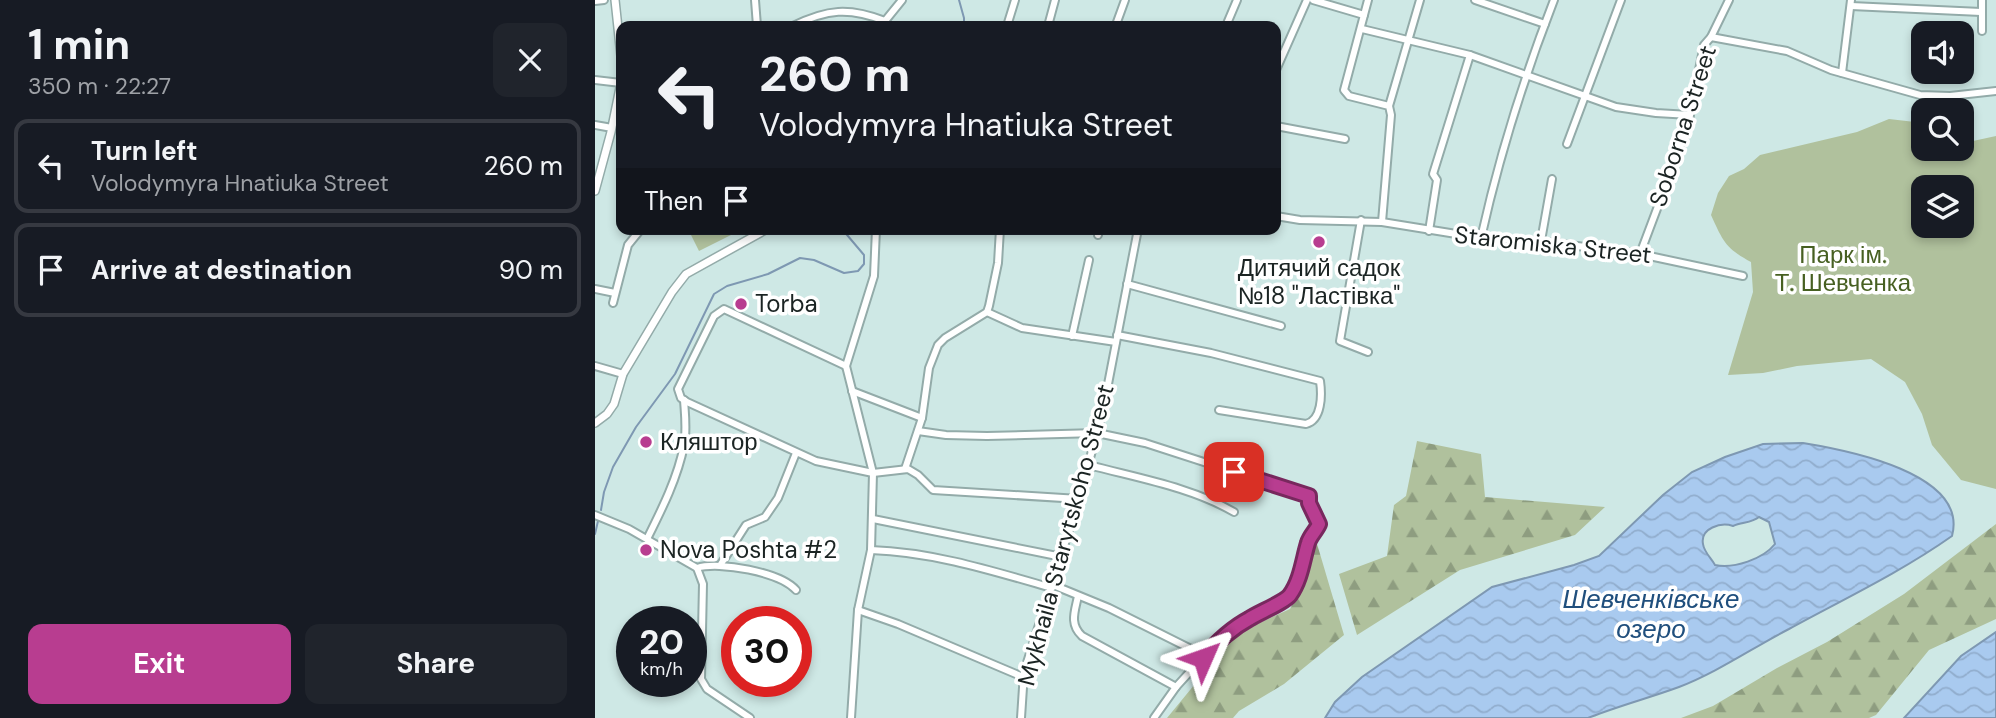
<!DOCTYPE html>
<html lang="en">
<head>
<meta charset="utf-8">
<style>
  body { margin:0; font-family:"DM Sans",sans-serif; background:#20242c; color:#f1f3f6; height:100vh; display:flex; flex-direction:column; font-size:26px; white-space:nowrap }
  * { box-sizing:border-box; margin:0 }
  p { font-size:23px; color:#9ea1a6 }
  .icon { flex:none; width:38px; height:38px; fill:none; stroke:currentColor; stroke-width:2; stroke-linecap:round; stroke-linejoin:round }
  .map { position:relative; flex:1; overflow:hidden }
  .side { display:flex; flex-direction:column; background:#171b24; width:595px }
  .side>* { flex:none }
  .guide { position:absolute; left:21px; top:21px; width:665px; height:214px; border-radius:14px; box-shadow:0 4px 10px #0003; background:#171b24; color:#f1f3f6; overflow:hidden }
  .buttons { position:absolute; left:1316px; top:21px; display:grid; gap:14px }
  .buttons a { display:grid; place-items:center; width:63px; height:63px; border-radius:14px; background:#171b24; box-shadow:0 4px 10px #0003; font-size:35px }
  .speed { position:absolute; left:21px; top:606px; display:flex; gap:14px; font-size:35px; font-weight:700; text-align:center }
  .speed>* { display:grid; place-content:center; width:91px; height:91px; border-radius:50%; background:#171b24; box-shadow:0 4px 10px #0003; line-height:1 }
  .speed small { font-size:18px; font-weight:400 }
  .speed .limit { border:10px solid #d22; background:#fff; color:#111 }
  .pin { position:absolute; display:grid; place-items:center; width:60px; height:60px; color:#fff; margin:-30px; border-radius:14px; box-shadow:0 4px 10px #0006 }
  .me { position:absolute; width:77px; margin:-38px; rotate:47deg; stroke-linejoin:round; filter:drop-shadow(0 0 5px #0008) }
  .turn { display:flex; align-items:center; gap:24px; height:147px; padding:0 28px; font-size:32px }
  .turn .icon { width:91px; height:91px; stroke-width:2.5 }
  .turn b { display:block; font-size:49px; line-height:60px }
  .then { display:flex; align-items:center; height:66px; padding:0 28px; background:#0003; gap:14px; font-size:26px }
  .round { display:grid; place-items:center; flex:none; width:74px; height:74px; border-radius:14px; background:#20242c }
  .summary { display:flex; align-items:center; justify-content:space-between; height:119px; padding:0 28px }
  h1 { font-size:42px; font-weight:700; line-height:52px }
  .cta { display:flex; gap:14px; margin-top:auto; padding:14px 28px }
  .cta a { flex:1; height:80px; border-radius:14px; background:#b83d90; color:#fff; font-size:28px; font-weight:700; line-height:80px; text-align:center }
  .cta a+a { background:#20242c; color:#f1f3f6 }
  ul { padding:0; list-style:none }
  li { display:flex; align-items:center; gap:21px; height:94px; margin:0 14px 10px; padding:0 14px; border:4px solid #363941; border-radius:14px }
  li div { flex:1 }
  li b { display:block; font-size:26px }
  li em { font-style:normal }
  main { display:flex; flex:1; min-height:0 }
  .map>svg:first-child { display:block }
  .forest { fill:url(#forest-firs) }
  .park { fill:#b0c19d; fill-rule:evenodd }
  .water { fill:url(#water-waves); stroke:#7e98b2; stroke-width:2; fill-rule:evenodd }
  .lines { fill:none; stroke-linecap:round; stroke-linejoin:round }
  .stream { stroke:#7e98b2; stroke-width:2 }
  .minor-casing { stroke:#93aba9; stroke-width:10 }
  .major-casing { stroke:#93aba9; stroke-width:10 }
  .minor { stroke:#fff; stroke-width:6 }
  .major { stroke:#fff; stroke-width:7 }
  .route-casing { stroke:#78285e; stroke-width:18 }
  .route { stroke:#b83d90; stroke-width:12 }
  .poi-dot { fill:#b83d90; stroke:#fff; stroke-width:2.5 }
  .labels { text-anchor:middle; stroke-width:7; stroke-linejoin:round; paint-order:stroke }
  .street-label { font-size:24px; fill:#1b2423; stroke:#fff }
  .park-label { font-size:24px; fill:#476022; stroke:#fff }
  .poi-label { font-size:24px; fill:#1b2423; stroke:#fff; text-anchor:start }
  .water-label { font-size:26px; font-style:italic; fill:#204f7d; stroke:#fff }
</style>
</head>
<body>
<main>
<section class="side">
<div class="summary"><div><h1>1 min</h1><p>350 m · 22:27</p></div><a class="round"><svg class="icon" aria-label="close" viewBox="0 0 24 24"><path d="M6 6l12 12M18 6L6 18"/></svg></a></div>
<ul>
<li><svg class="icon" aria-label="left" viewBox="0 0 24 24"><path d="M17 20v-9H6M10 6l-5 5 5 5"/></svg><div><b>Turn left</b><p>Volodymyra Hnatiuka Street</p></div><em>260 m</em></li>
<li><svg class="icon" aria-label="arrive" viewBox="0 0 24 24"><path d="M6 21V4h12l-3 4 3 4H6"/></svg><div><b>Arrive at destination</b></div><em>90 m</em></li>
</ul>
<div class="cta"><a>Exit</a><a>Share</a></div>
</section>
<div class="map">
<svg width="1401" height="718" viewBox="0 0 1401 718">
  <defs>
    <pattern id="forest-firs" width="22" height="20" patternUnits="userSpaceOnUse" patternTransform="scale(1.75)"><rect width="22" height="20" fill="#b0c19d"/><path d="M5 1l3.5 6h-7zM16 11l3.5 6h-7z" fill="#8e9d80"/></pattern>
    <pattern id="water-waves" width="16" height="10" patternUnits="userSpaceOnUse" patternTransform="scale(1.75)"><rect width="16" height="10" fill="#a9caef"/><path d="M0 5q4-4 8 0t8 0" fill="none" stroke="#91adcd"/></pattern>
  </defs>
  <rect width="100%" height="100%" fill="#cee8e5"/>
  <g class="forest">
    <path d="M822,441L886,454L890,497L1010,507L980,535L865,570L762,635L744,574L792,556L799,505L811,496Z"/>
    <path d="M1401,524V619L1334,650L1281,715L1274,718H1086L1118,706L1182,668L1232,642L1309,594Z"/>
    <path d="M720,537L749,635L689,684L644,711L638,718H572L642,633L695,609L711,577Z"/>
  </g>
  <g class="park">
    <path d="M1321,116L1328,119V149H1367V136L1378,141L1401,136V489L1366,480L1337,445L1327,414L1310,382L1276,359L1202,366L1168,373L1133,375L1158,292L1156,262C1130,248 1128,241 1116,215L1123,193L1134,176L1149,169L1165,155L1262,132L1294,119L1320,122ZM1328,187H1367V226H1328Z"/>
    <path d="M93,229H146V230L104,251Z"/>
  </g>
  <g class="water">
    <path d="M1208,443C1251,450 1374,473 1357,536C1306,572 1249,599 1194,629C1157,648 1123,672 1084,687C1054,698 1023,706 993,718H730L740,702L767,677L897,587L979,565L1004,556L1068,495L1097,472L1130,457L1168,444ZM1164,517L1174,522L1180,544C1168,559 1139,569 1120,565C1116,558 1109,552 1108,544C1105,528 1126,522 1138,526C1147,522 1157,523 1164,517Z"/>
    <path d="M1401,632V718H1309L1366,656Z"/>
  </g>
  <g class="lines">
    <g class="stream">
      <path d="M364,0L369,18V26"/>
      <path d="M6,510L9,492L18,467L41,427L80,374L119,294L132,286L173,274L205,258L219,260L249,273L263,271L269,264V255L247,229"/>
      <path d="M0,534L3,521"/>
    </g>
    <g class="minor-casing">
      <g id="minor">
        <path d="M160,0L162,26"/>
        <path d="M718,0L769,15"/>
        <path d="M773,0L749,90L754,96L794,106L796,115L787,222"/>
        <path d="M880,0L950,24"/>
        <path d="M1387,0V31"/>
        <path d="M0,1L9,0"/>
        <path d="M1256,6L1386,12"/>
        <path d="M290,21L307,0"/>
        <path d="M198,26C232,9 254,7 290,21"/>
        <path d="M412,26L420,0"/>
        <path d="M453,26L460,0"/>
        <path d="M524,26L522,22L530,0"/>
        <path d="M631,26L642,0"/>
        <path d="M767,29L875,55L1021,107L1061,113L1095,115"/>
        <path d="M1116,37L1192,51L1236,70L1325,95L1355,96L1401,91"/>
        <path d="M681,70L712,0"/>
        <path d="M1247,73L1256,0"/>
        <path d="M0,80L26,83"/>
        <path d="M794,106L825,0"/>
        <path d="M19,120L26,122"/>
        <path d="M0,125L17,128"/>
        <path d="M681,126L750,139"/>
        <path d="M972,144L1026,0"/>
        <path d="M681,216L705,220L787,222L886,238L951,242L1045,254L1148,276"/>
        <path d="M766,220L745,341L773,352"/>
        <path d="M834,231L842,180L838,174L875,55"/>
        <path d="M503,235L504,229"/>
        <path d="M886,238C904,157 929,77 959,0"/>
        <path d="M946,241L957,179"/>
        <path d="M1045,254L1092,129L1109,45L1116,37L1134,0"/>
        <path d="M532,284L686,326"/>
        <path d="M0,289L20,293"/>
        <path d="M18,303L33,245L46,229"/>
        <path d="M392,312L427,328L521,342"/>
        <path d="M522,335L616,353L725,381C727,395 727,420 711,424L624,410"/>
        <path d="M477,336L494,260"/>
        <path d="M0,366L28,374"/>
        <path d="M251,366L129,309L119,316L83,389L86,398L92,402L221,461L278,473L313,469L323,475L338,490L484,499"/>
        <path d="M257,391L327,418"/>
        <path d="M323,431L351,435L392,436L502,433L550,443L714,496V503L724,524L714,541L699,587L695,596L688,602L680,603L666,613L653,619L620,644L581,687L559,718"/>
        <path d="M494,465C542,478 596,487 639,512"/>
        <path d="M310,469L327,418L334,368L343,345L350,338L392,312L394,306L403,263L405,229"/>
        <path d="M0,515L34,529L102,568L108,584L106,679L112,689L155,718"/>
        <path d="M278,519L467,557"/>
        <path d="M52,539C67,509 83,477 89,445C92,430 90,415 89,400"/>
        <path d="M276,550C338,552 398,571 457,588"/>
        <path d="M126,564L151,525L170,517L183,498L201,453"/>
        <path d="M102,568C124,561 185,572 201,590"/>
        <path d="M458,585L514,608L610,656"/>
        <path d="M483,596C480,611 474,624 487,636L581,687"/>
        <path d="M263,610L303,624L428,677"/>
        <path d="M256,718L263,610L276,550L278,473L251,366L279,276L281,229"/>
        <path d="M426,718L429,672L484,499L508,410L543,229"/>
      </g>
    </g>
    <g class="major-casing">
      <g id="major">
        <path d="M20,0L26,56"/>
        <path d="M0,191L16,132L26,83"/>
        <path d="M0,423L12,414L19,404L28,374L77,292L91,274L172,229"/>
      </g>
    </g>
    <use href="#minor" class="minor"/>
    <use href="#major" class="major"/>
  </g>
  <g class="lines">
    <g class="route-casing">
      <path id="route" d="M608,658C621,643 637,628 654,619C663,613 690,602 695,595C706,580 708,559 713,543C715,536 721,531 724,524L714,503V496L639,472"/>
    </g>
    <use href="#route" class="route"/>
  </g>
  <g class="poi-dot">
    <circle cx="724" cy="242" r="7"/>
    <circle cx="146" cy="304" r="7"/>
    <circle cx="51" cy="442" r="7"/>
    <circle cx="51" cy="550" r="7"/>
  </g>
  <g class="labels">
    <g class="street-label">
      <text transform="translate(1088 126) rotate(-72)" y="8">Soborna Street</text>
      <text transform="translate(958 245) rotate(6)" y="8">Staromiska Street</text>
      <text transform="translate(471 535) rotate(-75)" y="8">Mykhaila Starytskoho Street</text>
    </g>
    <g class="park-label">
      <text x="1248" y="263">Парк ім.<tspan x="1248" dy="28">Т. Шевченка</tspan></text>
    </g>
    <g class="poi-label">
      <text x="724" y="276" text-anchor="middle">Дитячий садок<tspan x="724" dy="28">№18 "Ластівка"</tspan></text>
      <text x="160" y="312">Torba</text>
      <text x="65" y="450">Кляштор</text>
      <text x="65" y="558">Nova Poshta #2</text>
    </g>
    <g class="water-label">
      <text x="1056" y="608">Шевченківське<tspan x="1056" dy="30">озеро</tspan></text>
    </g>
  </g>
</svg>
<div class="buttons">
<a><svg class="icon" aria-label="sound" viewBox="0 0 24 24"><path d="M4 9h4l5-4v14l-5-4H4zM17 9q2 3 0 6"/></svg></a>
<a><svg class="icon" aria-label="search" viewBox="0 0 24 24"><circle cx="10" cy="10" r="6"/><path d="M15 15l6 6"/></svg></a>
<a><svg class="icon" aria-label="layers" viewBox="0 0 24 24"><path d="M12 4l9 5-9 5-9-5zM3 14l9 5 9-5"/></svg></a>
</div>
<div class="speed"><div>20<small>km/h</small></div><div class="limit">30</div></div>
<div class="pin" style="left:639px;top:472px;background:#d93025"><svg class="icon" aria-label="arrive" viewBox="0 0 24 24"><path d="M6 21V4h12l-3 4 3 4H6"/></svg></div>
<svg class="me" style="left:608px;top:658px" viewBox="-20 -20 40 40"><path d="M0-17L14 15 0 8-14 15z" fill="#b83d90" stroke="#fff" stroke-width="4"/></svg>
<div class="guide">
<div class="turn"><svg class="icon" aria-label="left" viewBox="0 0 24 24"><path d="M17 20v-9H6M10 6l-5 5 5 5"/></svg><div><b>260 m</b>Volodymyra Hnatiuka Street</div></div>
<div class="then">Then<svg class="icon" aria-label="arrive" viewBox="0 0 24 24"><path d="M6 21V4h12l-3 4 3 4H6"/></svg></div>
</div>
</div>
</main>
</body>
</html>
